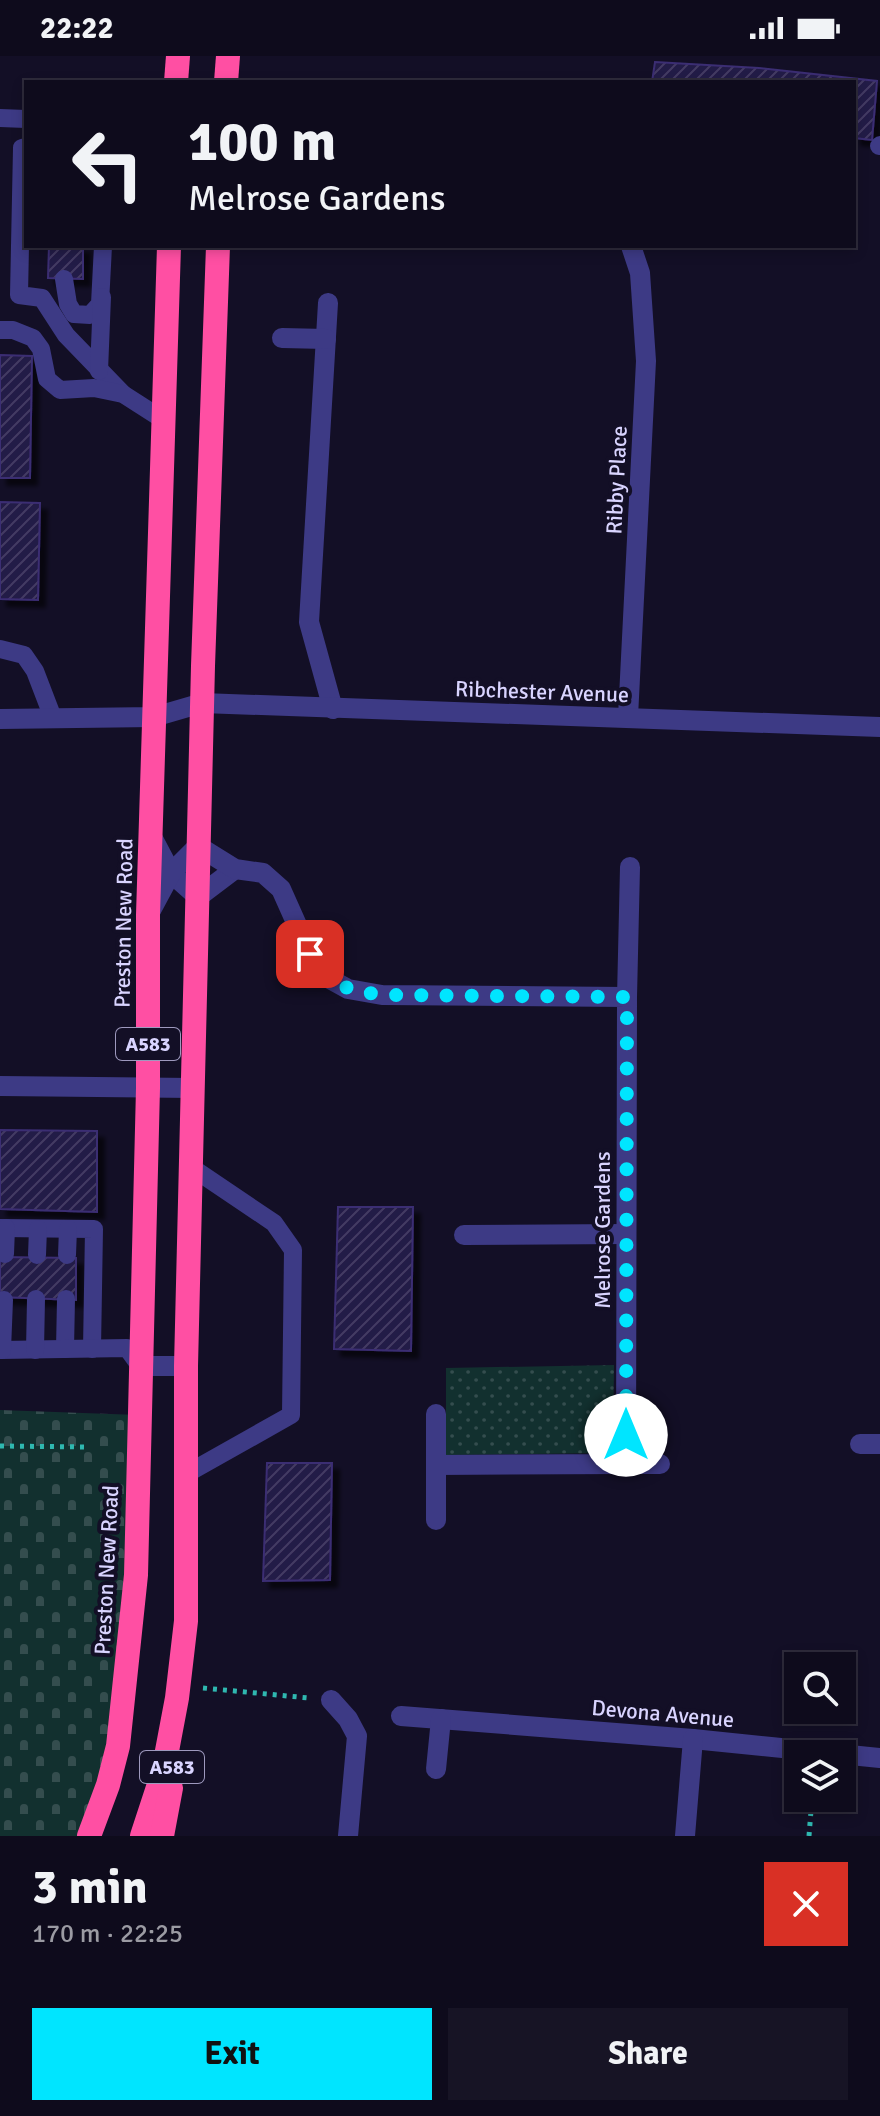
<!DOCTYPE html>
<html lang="en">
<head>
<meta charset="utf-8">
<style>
  body { margin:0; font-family:Signika,sans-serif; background:#171425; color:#f1f3f6; height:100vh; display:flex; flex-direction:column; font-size:30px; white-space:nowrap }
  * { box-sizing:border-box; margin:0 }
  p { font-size:26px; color:#9b9ba3 }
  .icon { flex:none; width:44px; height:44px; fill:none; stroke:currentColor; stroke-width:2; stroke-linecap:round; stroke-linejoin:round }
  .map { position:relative; height:1780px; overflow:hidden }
  .side { display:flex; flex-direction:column; background:#0e0b1c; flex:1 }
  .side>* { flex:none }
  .banner { position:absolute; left:24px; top:24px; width:832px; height:168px; border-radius:0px; box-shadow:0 4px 12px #0003,0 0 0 2px #2e2b3b; background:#0e0b1c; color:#f1f3f6; overflow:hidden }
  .buttons { position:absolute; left:784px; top:1596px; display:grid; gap:16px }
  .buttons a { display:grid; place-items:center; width:72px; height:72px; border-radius:0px; background:#0e0b1c; box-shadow:0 4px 12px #0003,0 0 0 2px #2e2b3b; font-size:40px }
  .pin { position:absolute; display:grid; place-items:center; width:68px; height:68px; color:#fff; margin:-34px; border-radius:16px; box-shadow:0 4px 12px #0006 }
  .me { position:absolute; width:88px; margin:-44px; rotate:0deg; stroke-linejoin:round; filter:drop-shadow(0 0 6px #0008) }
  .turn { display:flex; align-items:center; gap:28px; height:168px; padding:0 32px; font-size:36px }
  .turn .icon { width:104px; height:104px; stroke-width:2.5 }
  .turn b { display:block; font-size:56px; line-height:68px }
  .round { display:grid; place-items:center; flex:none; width:84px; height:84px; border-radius:0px; background:#171425 }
  .head { display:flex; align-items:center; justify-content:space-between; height:136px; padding:0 32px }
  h1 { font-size:48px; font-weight:700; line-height:60px }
  .button { display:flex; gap:16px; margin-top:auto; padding:16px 32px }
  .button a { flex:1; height:92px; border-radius:0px; background:#00e5ff; color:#111; font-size:32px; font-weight:700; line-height:92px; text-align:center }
  .button a+a { background:#171425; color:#f1f3f6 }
  .status { display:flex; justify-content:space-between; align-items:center; height:56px; padding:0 40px; background:#0e0b1c; direction:ltr }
  .status svg { height:22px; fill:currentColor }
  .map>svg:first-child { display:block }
  .cemetery { fill:url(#cemetery-stones) }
  .park { fill:url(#park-dots) }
  .building { fill:url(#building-hatch); stroke:#3b2d73; stroke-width:2; filter:url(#shadow) }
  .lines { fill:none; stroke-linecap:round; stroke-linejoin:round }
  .path { stroke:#2fb8b0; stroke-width:5; stroke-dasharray:4 6; stroke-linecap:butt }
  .lane { stroke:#3d3a85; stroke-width:18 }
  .street { stroke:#3d3a85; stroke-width:20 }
  .highway { stroke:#ff4fa3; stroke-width:24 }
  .route { stroke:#00e5ff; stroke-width:14; stroke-dasharray:0 25.2 }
  .labels { text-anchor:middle; stroke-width:8; stroke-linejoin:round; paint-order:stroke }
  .shield { fill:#130f26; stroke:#9e99be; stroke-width:2 }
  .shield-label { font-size:20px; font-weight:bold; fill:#d9d4ff }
  .street-label { font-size:22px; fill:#d9d4ff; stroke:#130f26 }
</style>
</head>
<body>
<div class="status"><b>22:22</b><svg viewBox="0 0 49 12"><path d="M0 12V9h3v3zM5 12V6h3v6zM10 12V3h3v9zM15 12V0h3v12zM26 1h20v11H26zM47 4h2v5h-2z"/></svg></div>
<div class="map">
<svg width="880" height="1780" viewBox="0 0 880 1780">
  <defs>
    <pattern id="cemetery-stones" width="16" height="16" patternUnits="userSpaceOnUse" patternTransform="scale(2)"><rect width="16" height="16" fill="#12302f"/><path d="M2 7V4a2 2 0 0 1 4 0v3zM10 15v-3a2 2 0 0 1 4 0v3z" fill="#344d4e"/></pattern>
    <pattern id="park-dots" width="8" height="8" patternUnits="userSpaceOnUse" patternTransform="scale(2)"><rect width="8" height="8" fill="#12302f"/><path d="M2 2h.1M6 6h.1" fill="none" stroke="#344d4e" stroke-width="1.8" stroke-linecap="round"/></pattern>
    <pattern id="building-hatch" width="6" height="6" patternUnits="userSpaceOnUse" patternTransform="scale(2)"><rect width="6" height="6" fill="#241b47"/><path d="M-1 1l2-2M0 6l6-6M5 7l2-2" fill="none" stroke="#433b63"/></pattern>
    <filter id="shadow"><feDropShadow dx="7" dy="7" stdDeviation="2" flood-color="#0009"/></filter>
  </defs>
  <rect width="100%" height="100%" fill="#130f26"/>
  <path class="cemetery" d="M0,1354L138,1359L118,1690L89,1780H0Z"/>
  <path class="park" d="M614,1309L613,1397L446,1399V1312Z"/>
  <g class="building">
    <path d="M655,6L759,12L877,25L872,84L854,82V26H652Z"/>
    <path d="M49,190H83V223L48,222Z"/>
    <path d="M0,299L32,300L30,422H0Z"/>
    <path d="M0,446L40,447L38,544L0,543Z"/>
    <path d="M0,1074L97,1075V1156L0,1153Z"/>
    <path d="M338,1151H413L411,1295L334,1293Z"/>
    <path d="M0,1201L76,1202V1244L0,1241Z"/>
    <path d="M267,1407H332L330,1524L263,1525Z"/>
  </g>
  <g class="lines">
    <g class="path">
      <path d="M0,1390L89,1391"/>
      <path d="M203,1632L309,1642"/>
      <path d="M809,1780L812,1742"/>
    </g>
    <g class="lane">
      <path d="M0,62L26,63"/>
      <path d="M879,90L880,89"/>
      <path d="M26,91L22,92L19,239L42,242L66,279L123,338"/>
      <path d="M64,223L68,248L74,258L90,259L100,248L103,190"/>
      <path d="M0,274H13L33,282L41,293L47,323L60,334L94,332L123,338L162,363"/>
      <path d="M99,315L102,241"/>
      <path d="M0,593L24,599L35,615L53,662"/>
      <path d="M0,1172L94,1173L92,1293"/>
      <path d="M5,1198L6,1172"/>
      <path d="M37,1199L38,1173"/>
      <path d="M67,1199L68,1173"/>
      <path d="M65,1293L66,1243"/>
      <path d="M0,1294L127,1292L140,1310"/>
      <path d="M2,1294L4,1244"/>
      <path d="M35,1294L36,1243"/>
      <path d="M188,1417L291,1359L293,1194L274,1167L191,1111"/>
    </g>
    <g class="street">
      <path d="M328,247L309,566L333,653"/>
      <path d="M282,282L326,283"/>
      <path d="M628,661L646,305L640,217L631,190"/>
      <path d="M0,663L154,661L202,647L880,671"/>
      <path d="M151,779L171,817L198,841L235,813"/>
      <path d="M149,858L171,817L198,790L235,813L263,817L281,833L310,898L328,922L348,933L382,939L627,941L626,1408L436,1409"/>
      <path d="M627,941L630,811"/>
      <path d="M0,1030L193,1032"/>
      <path d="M464,1179L626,1178"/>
      <path d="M140,1310H186"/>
      <path d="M860,1388H880"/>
      <path d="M626,1408H660"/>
      <path d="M436,1464V1358"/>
      <path d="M331,1644L348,1663L357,1680L348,1780"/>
      <path d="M401,1660L693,1683L880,1702"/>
      <path d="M436,1713L441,1663"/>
      <path d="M685,1780L693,1683"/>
    </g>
    <g class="highway">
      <path d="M176,26L178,0"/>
      <path d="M226,26L228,0"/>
      <path d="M89,1780L108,1729L118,1690L136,1519L148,1032V859L169,190"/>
      <path d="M142,1780L163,1716L177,1642L186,1565V1310L203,610L218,190"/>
      <path d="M162,1780L171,1732"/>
    </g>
  </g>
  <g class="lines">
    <path class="route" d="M310,898C334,931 342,933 382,939L627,941L626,1379"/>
  </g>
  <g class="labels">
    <g class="shield">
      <rect x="116" y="972" width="64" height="32" rx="6"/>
      <rect x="140" y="1695" width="64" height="32" rx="6"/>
    </g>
    <g class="shield-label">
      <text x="148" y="995">A583</text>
      <text x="172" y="1718">A583</text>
    </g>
    <g class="street-label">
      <text transform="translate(616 424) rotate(-87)" y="8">Ribby Place</text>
      <text transform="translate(542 635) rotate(2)" y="8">Ribchester Avenue</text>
      <text transform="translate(123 867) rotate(-89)" y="8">Preston New Road</text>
      <text transform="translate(602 1174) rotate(-90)" y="8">Melrose Gardens</text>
      <text transform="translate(106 1514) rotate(-87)" y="8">Preston New Road</text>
      <text transform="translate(663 1657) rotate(5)" y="8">Devona Avenue</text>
    </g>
  </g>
</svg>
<div class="buttons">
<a><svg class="icon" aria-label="search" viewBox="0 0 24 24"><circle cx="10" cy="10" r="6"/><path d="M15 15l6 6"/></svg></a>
<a><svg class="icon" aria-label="layers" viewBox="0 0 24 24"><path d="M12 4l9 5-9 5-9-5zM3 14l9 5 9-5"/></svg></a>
</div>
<div class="pin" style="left:310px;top:898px;background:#d93025"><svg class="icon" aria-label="arrive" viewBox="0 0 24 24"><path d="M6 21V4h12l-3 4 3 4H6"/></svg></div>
<svg class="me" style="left:626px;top:1379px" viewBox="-20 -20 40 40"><circle r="19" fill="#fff"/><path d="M0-13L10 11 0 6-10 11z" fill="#00e5ff"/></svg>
<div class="banner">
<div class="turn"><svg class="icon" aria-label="left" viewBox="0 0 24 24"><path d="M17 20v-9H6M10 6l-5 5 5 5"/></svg><div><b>100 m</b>Melrose Gardens</div></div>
</div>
</div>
<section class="side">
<div class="head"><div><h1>3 min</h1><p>170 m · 22:25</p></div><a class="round" style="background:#d93025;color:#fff"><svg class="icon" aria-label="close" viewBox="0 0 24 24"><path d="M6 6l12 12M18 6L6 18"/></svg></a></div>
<div class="button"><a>Exit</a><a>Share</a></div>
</section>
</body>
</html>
